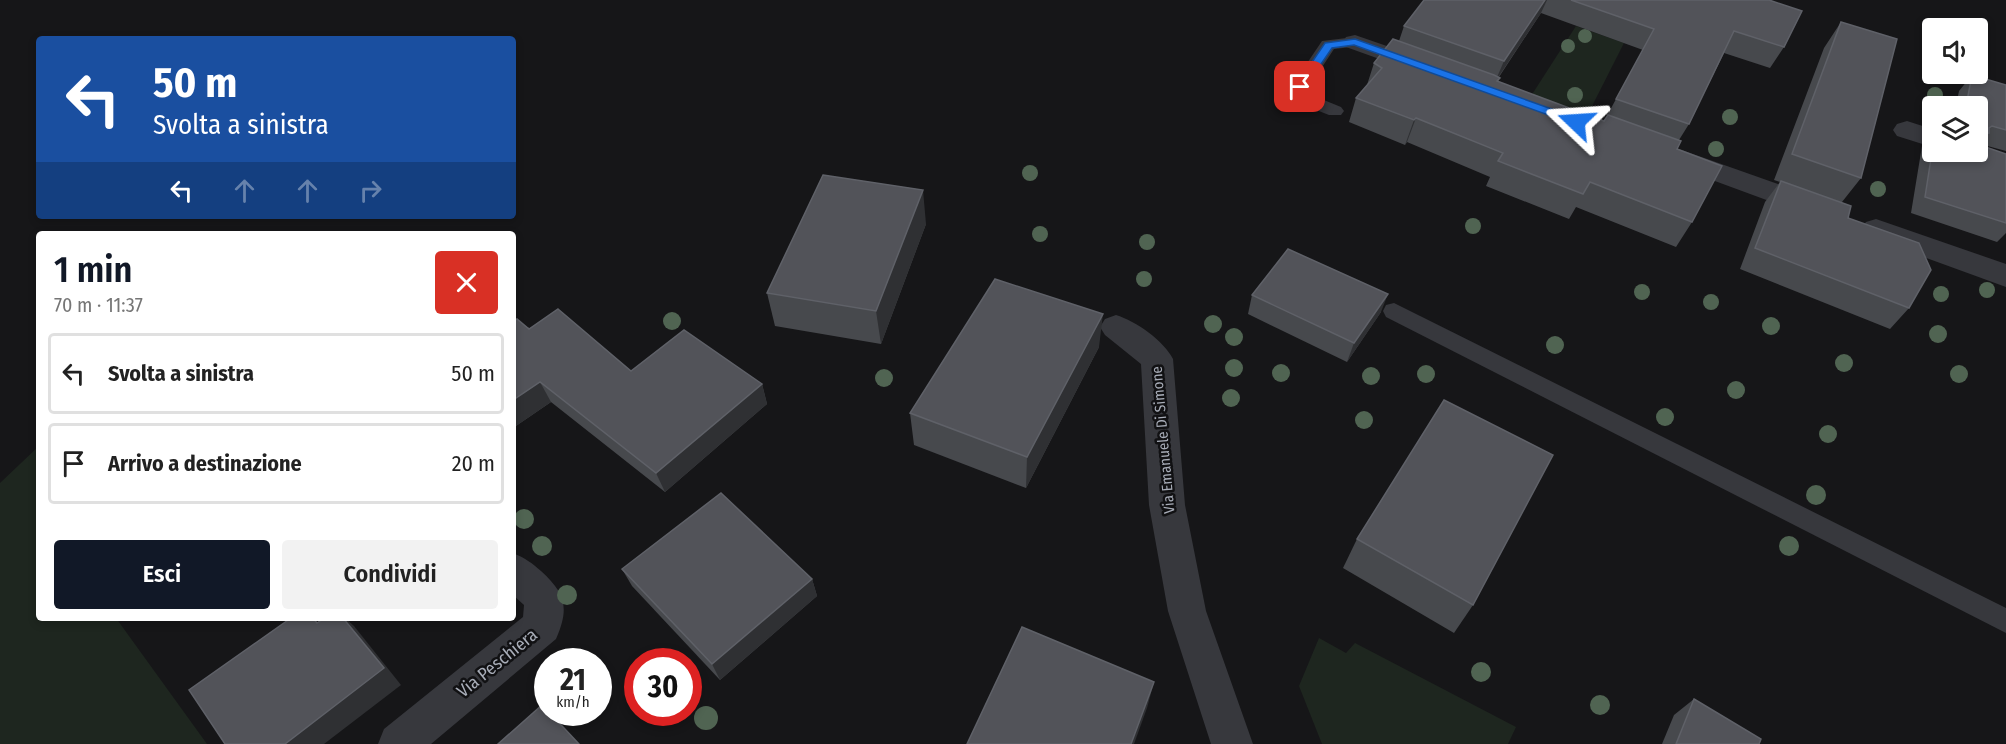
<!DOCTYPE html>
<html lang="it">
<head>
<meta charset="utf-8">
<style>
  body { margin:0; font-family:"Fira Sans Condensed",sans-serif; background:#f2f2f2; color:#222; height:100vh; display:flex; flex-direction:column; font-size:22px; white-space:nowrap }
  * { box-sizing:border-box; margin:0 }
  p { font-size:20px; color:#767676 }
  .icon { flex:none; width:33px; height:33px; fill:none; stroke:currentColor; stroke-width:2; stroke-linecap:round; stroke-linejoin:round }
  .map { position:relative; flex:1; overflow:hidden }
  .drawer { position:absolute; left:36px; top:231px; width:480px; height:390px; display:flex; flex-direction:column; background:#fff; border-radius:6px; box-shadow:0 3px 9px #0003 }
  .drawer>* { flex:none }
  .top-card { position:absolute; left:36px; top:36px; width:480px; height:183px; border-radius:6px; box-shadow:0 3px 9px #0003; background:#1a4fa0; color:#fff; overflow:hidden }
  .tools { position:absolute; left:1922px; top:18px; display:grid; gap:12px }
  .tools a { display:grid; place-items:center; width:66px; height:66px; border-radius:6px; background:#fff; box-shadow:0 3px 9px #0003; font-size:30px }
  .speed { position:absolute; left:534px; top:648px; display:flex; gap:12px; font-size:30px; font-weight:700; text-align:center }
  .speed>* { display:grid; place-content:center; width:78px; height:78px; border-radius:50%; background:#fff; box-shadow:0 3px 9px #0003; line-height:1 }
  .speed small { font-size:15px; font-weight:400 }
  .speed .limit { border:9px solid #d22; background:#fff; color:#111 }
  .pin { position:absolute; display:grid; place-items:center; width:51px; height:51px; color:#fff; margin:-26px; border-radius:12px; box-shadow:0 3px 9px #0006 }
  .me { position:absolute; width:66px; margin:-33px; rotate:290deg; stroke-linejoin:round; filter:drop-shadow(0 0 4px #0008) }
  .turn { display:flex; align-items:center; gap:21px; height:126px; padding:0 18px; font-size:27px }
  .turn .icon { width:78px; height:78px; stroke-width:2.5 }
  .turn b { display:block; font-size:42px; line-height:51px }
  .lanes { display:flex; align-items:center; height:57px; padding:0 18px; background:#0003; justify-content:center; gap:30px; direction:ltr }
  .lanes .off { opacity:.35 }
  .round { display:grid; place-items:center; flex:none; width:63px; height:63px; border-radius:6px; background:#f2f2f2 }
  .summary { display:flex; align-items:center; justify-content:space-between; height:102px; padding:0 18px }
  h1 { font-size:36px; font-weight:600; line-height:45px; color:#111827 }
  .primary-button { display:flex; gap:12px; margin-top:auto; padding:12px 18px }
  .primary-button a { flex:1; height:69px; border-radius:6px; background:#111827; color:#fff; font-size:24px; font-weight:600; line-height:69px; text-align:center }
  .primary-button a+a { background:#f2f2f2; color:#222 }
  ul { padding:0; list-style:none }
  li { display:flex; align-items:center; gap:18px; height:81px; margin:0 12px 9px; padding:0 6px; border:3px solid #e0e0e0; border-radius:6px }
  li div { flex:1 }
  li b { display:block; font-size:22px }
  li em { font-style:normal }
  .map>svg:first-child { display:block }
  .green { fill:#1e261f }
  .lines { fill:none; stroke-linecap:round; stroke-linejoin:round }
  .service { fill:#37383d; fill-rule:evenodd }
  .minor { fill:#37383d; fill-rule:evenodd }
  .tree { fill:#506452 }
  .wall { fill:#47494d; fill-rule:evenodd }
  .shaded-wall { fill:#2f3033 }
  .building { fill:#525359; stroke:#5f6168; stroke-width:1.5 }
  .route { fill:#1a73e8; stroke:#114b97; stroke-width:1.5 }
  .labels { text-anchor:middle; stroke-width:5; stroke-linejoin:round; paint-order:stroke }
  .street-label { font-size:15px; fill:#a8adb8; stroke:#111113 }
  .near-street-label { font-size:18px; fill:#a8adb8; stroke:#111113 }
</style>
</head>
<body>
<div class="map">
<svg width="2006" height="744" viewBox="0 0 2006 744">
  <rect width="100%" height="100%" fill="#161618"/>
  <g class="green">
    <path d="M1576,26L1624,43L1587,116L1531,96Z"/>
    <path d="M39,446L36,509L39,513V618H116L207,744H0V483Z"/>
    <path d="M1319,638L1346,653L1355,643L1516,727L1508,744H1322L1299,686Z"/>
  </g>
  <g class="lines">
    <g class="service">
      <path d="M1355,37L1361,38L1364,42L1361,46L1334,49L1309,87L1314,96L1341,107L1344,111L1341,115H1329L1301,104L1291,87L1322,41Z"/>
      <path d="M1394,303L2006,608V633L1386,317L1383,311L1386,305Z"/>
    </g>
    <g class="minor">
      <path d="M1355,35L1433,62L1437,67L1433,72L1424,75L1346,47L1343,42L1346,37Z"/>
      <path d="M1907,121L1932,129V147L1897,136L1893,130L1897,124Z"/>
      <path d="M1676,148L1823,200L1827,207L1823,214L1813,217L1666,163L1662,157L1666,151Z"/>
      <path d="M1876,219L2006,264V287L1866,236L1861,229L1866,222Z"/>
      <path d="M1116,315C1136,321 1164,341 1173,359L1185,505L1206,611L1253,744H1211L1168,611L1149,505L1141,364L1105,335L1100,327L1105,319Z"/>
      <path d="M513,553C525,558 532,563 541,571C565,593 570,607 556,639L431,744H378L384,729L523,617L524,605L513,595Z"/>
    </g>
  </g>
  <g class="tree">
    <circle cx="1585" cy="36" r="7"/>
    <circle cx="1568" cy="46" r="7"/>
    <circle cx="1575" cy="95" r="8"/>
    <circle cx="1935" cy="95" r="8"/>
    <circle cx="1730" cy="117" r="8"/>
    <circle cx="1716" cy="149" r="8"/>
    <circle cx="1030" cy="173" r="8"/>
    <circle cx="1878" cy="189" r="8"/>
    <circle cx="1473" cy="226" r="8"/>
    <circle cx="1040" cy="234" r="8"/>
    <circle cx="1147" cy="242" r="8"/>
    <circle cx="1144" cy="279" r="8"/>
    <circle cx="1987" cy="290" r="8"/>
    <circle cx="1642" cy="292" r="8"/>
    <circle cx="1941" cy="294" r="8"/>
    <circle cx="1711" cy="302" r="8"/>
    <circle cx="672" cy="321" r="9"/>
    <circle cx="1213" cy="324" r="9"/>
    <circle cx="1771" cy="326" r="9"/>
    <circle cx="1938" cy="334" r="9"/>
    <circle cx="1234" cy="337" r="9"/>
    <circle cx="1555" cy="345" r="9"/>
    <circle cx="1844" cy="363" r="9"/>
    <circle cx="1234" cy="368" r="9"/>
    <circle cx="1281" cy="373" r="9"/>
    <circle cx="1426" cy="374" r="9"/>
    <circle cx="1959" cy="374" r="9"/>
    <circle cx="1371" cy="376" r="9"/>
    <circle cx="884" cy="378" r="9"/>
    <circle cx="1736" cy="390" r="9"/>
    <circle cx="1231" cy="398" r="9"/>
    <circle cx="1665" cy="417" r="9"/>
    <circle cx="1364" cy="420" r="9"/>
    <circle cx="1828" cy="434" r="9"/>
    <circle cx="1816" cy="495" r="10"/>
    <circle cx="524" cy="519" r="10"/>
    <circle cx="542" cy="546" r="10"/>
    <circle cx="1789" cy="546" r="10"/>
    <circle cx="567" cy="595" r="10"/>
    <circle cx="1481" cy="672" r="10"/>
    <circle cx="1600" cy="705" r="10"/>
    <circle cx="706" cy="718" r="12"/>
  </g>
  <g class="wall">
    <path d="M1424,0H1769L1784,47L1770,68L1724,53L1689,124L1679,140L1677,149L1692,222L1676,247L1576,207L1569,219L1486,186L1490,177L1407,142L1405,145L1349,122L1356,98L1367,85L1374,63L1399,41L1404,26ZM1541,13L1643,50L1604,121L1498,82L1499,77Z"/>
    <path d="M1841,22L1861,178L1842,202L1848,218L1909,308L1890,329L1740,269L1765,202L1780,182L1774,180L1824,48Z"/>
    <path d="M1972,75L2006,85V151L1980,144L1979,145L2006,154V233L1997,242L1911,213L1922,146L1932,134V152H1977V106H1956L1959,91Z"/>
    <path d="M926,224L881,344L775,326L767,293Z"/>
    <path d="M1252,295L1381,312L1347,362L1248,314Z"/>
    <path d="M513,321L631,371L762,384L767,404L665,492L551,402L513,428Z"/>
    <path d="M1099,347L1026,488L914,445L910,413Z"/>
    <path d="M1357,539L1473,605L1454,633L1343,568Z"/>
    <path d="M622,569L812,579L817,596L720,680L632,586Z"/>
    <path d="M1694,699L1759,744H1662L1674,715Z"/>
  </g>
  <g class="shaded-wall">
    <path d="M1545,0H1547L1541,13L1495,82L1504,61Z"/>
    <path d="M1416,118L1407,142L1405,145L1414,120Z"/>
    <path d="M923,190L926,224L881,344L876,311Z"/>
    <path d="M1388,294L1381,312L1347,362L1354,343Z"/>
    <path d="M1103,314L1099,347L1026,488L1027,457Z"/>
    <path d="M540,382L551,402L513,428V400Z"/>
    <path d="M762,384L767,404L665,492L656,473Z"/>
    <path d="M812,579L817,596L720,680L712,664Z"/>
    <path d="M343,618H345L354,626L401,685L324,744H285Z"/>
    <path d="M1154,682L1147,708L1134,744H1131Z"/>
  </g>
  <g class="building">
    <path d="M1424,0H1545L1504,61L1404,26Z"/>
    <path d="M1571,0H1769L1802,11L1784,47L1734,31L1689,124L1616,99L1654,29Z"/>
    <path d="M1841,22L1897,39L1861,178L1792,154Z"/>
    <path d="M1393,39L1494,75L1500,78L1497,81L1604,121L1608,115L1681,141L1677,149L1722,166L1692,222L1590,182L1583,194L1498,161L1503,153L1416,118L1414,120L1356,98L1382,68L1374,63Z"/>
    <path d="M1972,75L2006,85V130L1992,126L1989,128V133L1977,134V106H1966Z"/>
    <path d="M1977,144L2006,154V223L1925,197L1932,152H1977Z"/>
    <path d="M823,175L923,190L876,311L767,293Z"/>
    <path d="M1781,181L1851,206L1848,218L1919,243L1931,270L1909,308L1755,248Z"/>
    <path d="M1288,249L1388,294L1354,343L1252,295Z"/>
    <path d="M995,279L1103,314L1027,457L910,413Z"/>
    <path d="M558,309L631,371L684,330L762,384L656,473L540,382L513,400V321L517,319L529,329Z"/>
    <path d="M1444,400L1553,455L1473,605L1357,539Z"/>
    <path d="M721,493L812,579L712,664L622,569Z"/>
    <path d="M291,618H313L317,623L324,618H343L384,668L285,744H225L189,690Z"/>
    <path d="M1022,627L1154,682L1131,744H967Z"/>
    <path d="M1694,699L1761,739L1759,744H1676Z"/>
    <path d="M542,705L548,710V712H549L579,744H498Z"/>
  </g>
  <path class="route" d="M1355,39L1580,119L1582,122L1580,124H1573L1354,45L1332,48L1304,89H1297L1295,87L1325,43Z"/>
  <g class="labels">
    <g class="street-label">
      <text transform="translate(1163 440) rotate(-95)" y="5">Via Emanuele Di Simone</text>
    </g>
    <g class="near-street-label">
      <text transform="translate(497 663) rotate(-39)" y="6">Via Peschiera</text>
    </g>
  </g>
</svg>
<div class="tools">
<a><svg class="icon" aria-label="sound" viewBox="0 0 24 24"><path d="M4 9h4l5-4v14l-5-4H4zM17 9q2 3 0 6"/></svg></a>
<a><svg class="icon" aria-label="layers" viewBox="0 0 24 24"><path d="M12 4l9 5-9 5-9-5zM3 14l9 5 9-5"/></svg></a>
</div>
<div class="speed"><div>21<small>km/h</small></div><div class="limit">30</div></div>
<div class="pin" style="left:1300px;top:87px;background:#d93025"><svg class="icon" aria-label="arrive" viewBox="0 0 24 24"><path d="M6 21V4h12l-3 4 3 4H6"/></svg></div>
<svg class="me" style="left:1576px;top:122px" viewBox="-20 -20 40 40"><path d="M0-17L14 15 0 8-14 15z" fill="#1a73e8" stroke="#fff" stroke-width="4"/></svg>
<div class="top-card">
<div class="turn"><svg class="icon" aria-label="left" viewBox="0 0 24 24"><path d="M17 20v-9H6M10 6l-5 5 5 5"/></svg><div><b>50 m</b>Svolta a sinistra</div></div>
<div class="lanes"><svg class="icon" aria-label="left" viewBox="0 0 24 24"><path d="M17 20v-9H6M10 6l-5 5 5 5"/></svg><svg class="icon off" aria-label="ahead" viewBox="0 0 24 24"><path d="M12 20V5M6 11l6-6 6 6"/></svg><svg class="icon off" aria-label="ahead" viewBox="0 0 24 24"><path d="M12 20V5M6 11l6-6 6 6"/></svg><svg class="icon off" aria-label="right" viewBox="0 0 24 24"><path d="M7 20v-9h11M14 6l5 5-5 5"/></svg></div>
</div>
<section class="drawer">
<div class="summary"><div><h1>1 min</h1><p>70 m · 11:37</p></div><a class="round" style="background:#d93025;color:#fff"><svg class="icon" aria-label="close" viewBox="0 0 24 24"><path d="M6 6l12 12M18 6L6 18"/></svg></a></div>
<ul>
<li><svg class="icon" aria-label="left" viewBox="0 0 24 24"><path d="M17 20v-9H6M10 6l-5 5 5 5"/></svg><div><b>Svolta a sinistra</b></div><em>50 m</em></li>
<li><svg class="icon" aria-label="arrive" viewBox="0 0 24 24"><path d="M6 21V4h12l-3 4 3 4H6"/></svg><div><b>Arrivo a destinazione</b></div><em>20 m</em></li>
</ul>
<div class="primary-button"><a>Esci</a><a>Condividi</a></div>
</section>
</div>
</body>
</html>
